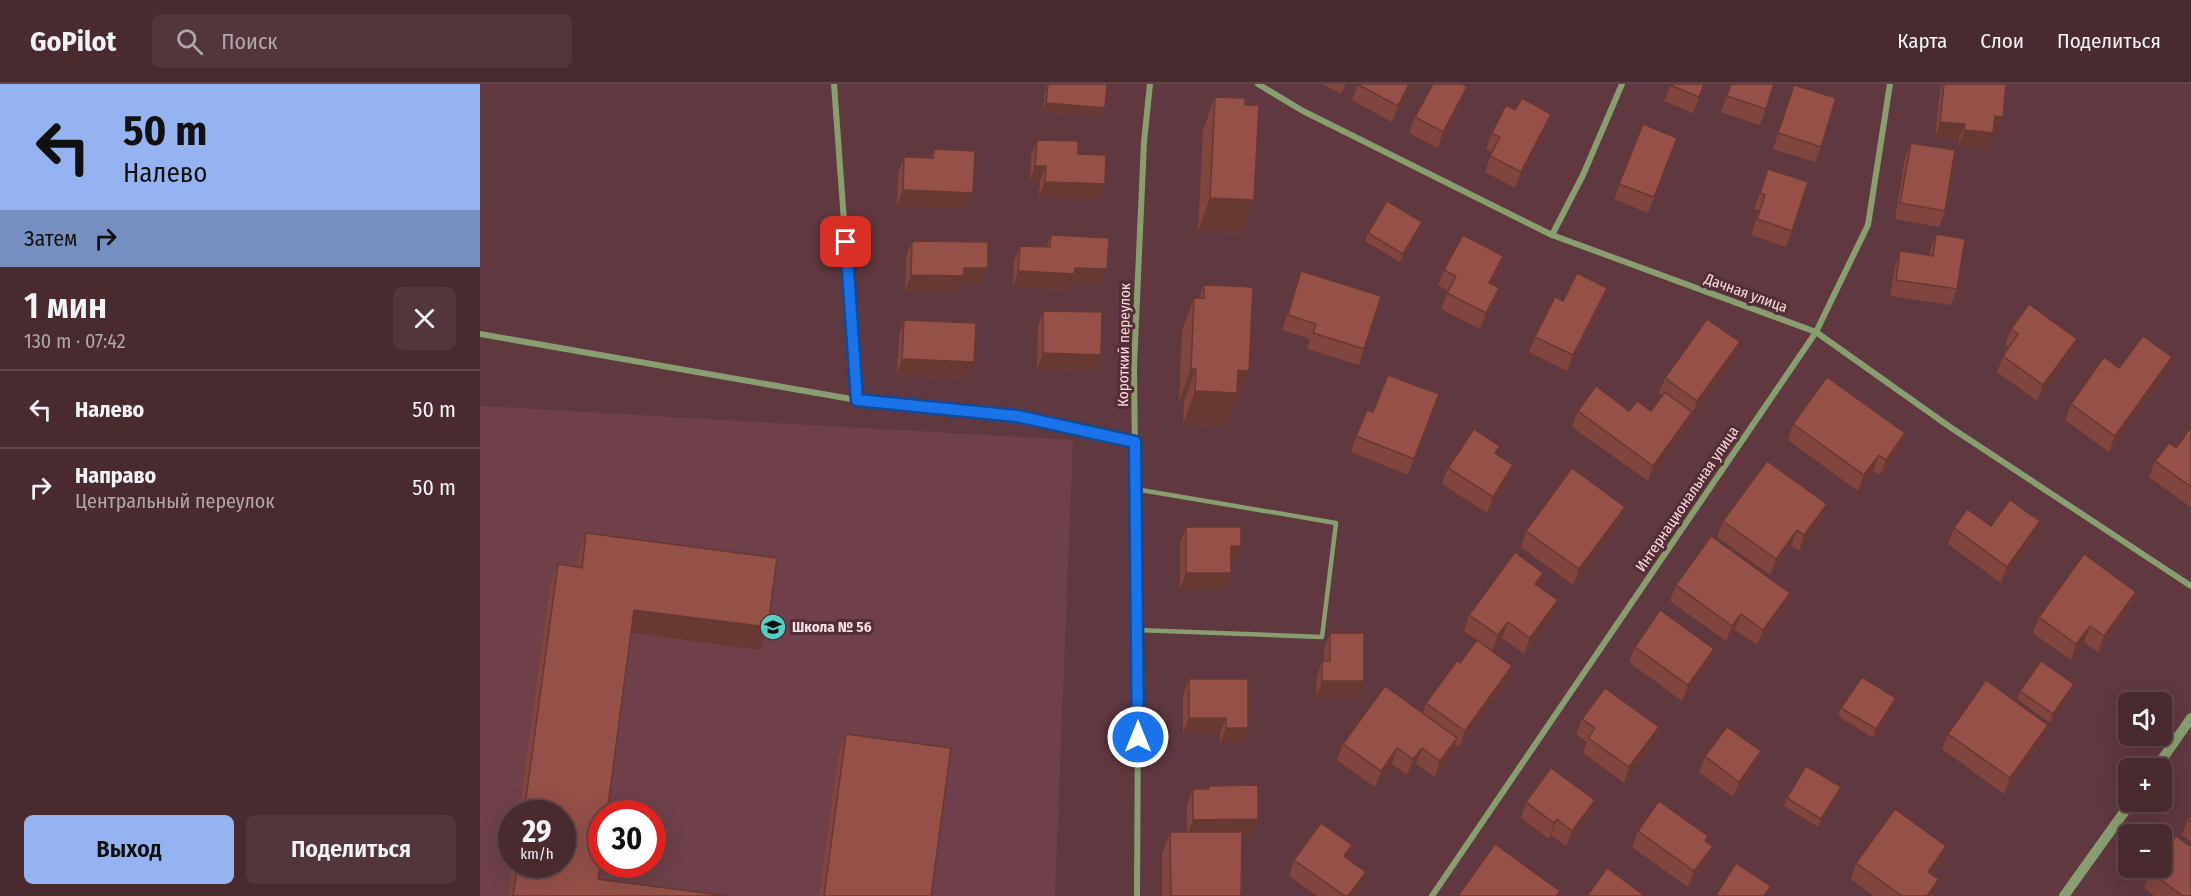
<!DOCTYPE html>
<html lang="ru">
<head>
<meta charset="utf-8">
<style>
  body { margin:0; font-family:"Fira Sans Condensed",sans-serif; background:#52363b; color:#f1f3f6; height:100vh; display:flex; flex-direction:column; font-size:22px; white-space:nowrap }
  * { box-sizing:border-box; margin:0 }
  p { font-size:20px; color:#b1a7aa }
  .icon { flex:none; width:33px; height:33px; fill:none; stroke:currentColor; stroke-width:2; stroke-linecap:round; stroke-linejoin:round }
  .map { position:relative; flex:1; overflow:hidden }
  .side { display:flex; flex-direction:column; background:#482a2f; width:480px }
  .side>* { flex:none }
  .hud { background:#95b2f1; color:#111; overflow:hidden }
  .buttons { position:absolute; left:1638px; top:608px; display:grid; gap:12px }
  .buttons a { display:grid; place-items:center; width:54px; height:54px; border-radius:9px; background:#482a2f; box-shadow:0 6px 24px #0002,0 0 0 2px #60464b; font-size:30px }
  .speed { position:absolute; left:18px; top:716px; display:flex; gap:12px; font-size:30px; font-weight:700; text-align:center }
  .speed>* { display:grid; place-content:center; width:78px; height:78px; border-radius:50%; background:#482a2f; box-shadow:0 6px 24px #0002,0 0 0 2px #60464b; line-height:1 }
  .speed small { font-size:15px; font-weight:400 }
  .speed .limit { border:9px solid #d22; background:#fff; color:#111 }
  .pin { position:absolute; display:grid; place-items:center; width:51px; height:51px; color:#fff; margin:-26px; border-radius:12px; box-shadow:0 3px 9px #0006 }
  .me { position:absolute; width:66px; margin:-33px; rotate:0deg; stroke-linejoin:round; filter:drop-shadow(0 0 4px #0008) }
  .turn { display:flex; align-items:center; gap:21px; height:126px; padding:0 24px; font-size:27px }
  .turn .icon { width:78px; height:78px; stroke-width:2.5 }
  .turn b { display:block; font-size:42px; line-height:51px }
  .then { display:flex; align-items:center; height:57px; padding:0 24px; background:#0003; gap:12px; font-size:22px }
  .round { display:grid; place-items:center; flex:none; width:63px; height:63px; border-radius:9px; background:#52363b }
  .summary { display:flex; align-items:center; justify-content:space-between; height:102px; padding:0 24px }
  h1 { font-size:36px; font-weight:600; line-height:45px }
  .button { display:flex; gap:12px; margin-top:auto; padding:12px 24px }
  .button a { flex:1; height:69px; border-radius:9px; background:#95b2f1; color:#111; font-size:24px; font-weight:600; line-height:69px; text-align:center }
  .button a+a { background:#52363b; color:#f1f3f6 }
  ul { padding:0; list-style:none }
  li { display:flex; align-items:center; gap:18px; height:78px; padding:0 24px; border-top:2px solid #60464b }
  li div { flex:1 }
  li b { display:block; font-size:22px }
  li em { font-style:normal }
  header { display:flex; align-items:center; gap:36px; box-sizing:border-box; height:84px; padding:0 30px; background:#482a2f; border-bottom:2px solid #60464b }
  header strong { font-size:28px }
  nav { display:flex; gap:33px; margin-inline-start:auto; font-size:21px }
  .search { width:420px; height:54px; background:#52363b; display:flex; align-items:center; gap:15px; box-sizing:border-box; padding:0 21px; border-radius:9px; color:#b1a7aa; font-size:22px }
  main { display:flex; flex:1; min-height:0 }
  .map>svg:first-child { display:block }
  .built { fill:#6f4049; fill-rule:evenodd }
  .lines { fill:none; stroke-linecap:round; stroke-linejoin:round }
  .service { stroke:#899e70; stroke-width:4.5 }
  .minor { stroke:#899e70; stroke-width:6 }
  .tertiary { stroke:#899e70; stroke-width:10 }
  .wall { fill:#80453e }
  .shaded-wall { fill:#683832 }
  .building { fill:#955048; stroke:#683832; stroke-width:1.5 }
  .route-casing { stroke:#114b97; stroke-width:15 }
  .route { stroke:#1a73e8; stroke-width:10 }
  .labels { text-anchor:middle; stroke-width:6; stroke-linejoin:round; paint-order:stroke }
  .street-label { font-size:15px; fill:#f6dde0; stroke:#542e35 }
  .poi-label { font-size:15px; font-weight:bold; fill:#f6dde0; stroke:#542e35; text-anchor:start }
</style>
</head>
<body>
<header>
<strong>GoPilot</strong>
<div class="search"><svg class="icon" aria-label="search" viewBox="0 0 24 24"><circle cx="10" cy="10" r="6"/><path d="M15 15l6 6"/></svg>Поиск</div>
<nav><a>Карта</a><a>Слои</a><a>Поделиться</a></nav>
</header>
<main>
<section class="side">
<div class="hud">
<div class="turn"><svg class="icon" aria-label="left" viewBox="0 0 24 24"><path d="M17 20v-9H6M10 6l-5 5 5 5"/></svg><div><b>50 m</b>Налево</div></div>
<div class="then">Затем<svg class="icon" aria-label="right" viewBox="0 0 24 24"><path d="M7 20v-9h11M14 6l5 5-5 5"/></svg></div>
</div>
<div class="summary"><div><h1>1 мин</h1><p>130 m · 07:42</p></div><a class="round"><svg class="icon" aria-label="close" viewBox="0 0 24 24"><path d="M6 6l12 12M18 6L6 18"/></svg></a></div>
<ul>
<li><svg class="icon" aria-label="left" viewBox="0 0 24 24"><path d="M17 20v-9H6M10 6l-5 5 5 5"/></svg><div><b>Налево</b></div><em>50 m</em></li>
<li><svg class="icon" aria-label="right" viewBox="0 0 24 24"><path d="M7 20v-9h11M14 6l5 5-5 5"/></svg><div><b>Направо</b><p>Центральный переулок</p></div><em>50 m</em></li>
</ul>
<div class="button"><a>Выход</a><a>Поделиться</a></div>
</section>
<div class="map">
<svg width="1711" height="812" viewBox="0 0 1711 812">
  <rect width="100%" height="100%" fill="#60383f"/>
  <path class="built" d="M0,322L593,356L575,812H0ZM32,729H82V780H32ZM122,729H172V780H122Z"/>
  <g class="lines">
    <path class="service" d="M655,405L856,439L842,553L657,546"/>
    <g class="minor">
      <path d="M354,0L377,316"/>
      <path d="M778,0L823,27L1072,151L1336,248L1470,343L1711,502"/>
      <path d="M1072,151L1103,91L1142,0"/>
      <path d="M0,250L377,316L537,332L655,358"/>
      <path d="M657,812L658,631L654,282L664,58L670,0"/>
      <path d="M952,812L1336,248L1388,141L1410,0"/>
    </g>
    <g class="tertiary">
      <path d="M1676,684L1711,634"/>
      <path d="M1584,812L1652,717"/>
    </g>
  </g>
  <g class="wall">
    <path d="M566,0H627L622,32L563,27Z"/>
    <path d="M842,0H866L861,10Z"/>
    <path d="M878,0H932L912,38L872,16Z"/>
    <path d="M1191,0H1225L1213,29L1184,17Z"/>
    <path d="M1251,0H1294L1280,41L1241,28Z"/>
    <path d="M1462,0H1526L1517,49H1513L1507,65L1479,62V56L1455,54L1460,7Z"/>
    <path d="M1314,1L1341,63L1335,78L1293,65Z"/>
    <path d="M735,13L762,149L718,147L723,46Z"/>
    <path d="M981,19L958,64L929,49L935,33Z"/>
    <path d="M1035,26L1071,30L1066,46L1035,104L1005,88L1012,68L1006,65L1012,49Z"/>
    <path d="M1163,40L1197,54L1168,129L1134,115Z"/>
    <path d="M557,56L598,70L625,100L619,116L559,113L560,97H550L551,71Z"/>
    <path d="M1431,59L1465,127L1459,143L1415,135L1425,74Z"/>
    <path d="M454,65L487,124L417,122L418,89L424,73L450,74Z"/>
    <path d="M1288,85L1312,147L1306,163L1271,151L1279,126L1274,125Z"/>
    <path d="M939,146L920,178L885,157L888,149Z"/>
    <path d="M1456,150L1477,205L1471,221L1410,212L1415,183L1420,167L1449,171L1450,166Z"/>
    <path d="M571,151L627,185L621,201L591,200L589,205L533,203L534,177L540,162L566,163Z"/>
    <path d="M432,157L508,184L502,200H481L478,208L425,207L426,173Z"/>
    <path d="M1023,172L1017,188L1011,200L1019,204L1013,220L1000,245L961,225L968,207L958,201L964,186Z"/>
    <path d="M821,187L884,265L879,281L827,265L830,255L802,246Z"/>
    <path d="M724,201L757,320H753L745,342L703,341L704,318H699L702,247L714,214H719Z"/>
    <path d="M1083,217L1121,220L1087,287L1049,268L1055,253Z"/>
    <path d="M563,227L621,271L616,286L557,285L558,243Z"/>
    <path d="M424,236L488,294L417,291L419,252Z"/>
    <path d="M1531,245L1597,255L1591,271L1557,317L1517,288L1523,272L1529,263L1525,261Z"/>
    <path d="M1260,258L1254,274L1211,333V332L1206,344L1168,397L1092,343L1098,327H1171L1182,312L1179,309L1185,294Z"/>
    <path d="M1639,284L1686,289L1629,368L1585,336L1591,320Z"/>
    <path d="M959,310L928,391L871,368L876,352L893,328Z"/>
    <path d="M1313,340L1425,349L1419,365L1400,391L1393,387L1378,407L1308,356Z"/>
    <path d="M1711,343V423L1669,393L1675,377L1696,364Z"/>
    <path d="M1017,370L1028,397L1007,429L962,400L968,384Z"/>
    <path d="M1347,420L1342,436L1319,467L1311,462L1290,491L1237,453L1243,437Z"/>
    <path d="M1139,438L1093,501L1041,463L1046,447Z"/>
    <path d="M706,443L761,462L755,478H751V489L746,505H700V459Z"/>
    <path d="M1474,444L1554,453L1521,499L1468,460Z"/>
    <path d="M106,449L280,566L151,549L118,795L247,812H28L32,780H82V729H39L70,502L78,480L97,483L98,471Z"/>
    <path d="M1063,489L1058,502L1078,516L1072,532L1044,570L1022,554L1012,567L1027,598L979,663L975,660L972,670L955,693L936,680L927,691L912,680L895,703L857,676L863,660L943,629L946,619L980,579L997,556L984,547L989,531Z"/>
    <path d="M1196,501L1310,509L1304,525L1277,561L1255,546L1246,557L1190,517Z"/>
    <path d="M1656,508L1650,524L1618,568L1604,558L1591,576L1553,549L1559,533Z"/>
    <path d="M850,549L884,597L878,613H836L837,593L842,577H844V565Z"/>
    <path d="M1155,563L1234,565L1228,581L1202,617L1149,578Z"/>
    <path d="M709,595L768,644L762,660H740V650H703V611Z"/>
    <path d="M1594,600L1591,608L1570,639L1537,615L1540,607Z"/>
    <path d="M1416,614L1413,622L1393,654L1358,632L1361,624Z"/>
    <path d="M1102,635L1179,643L1173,659L1144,699L1103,669L1107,658L1096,650Z"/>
    <path d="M366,650L451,812H339L358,672Z"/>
    <path d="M1468,650L1562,657L1524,710L1462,665Z"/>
    <path d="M1225,672L1275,683L1253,713L1219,688Z"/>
    <path d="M729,702L778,735L772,751H762L761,812H682V770L690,748H707V721L713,705H728Z"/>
    <path d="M1358,712L1338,743L1304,722L1307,714Z"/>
    <path d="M1115,716L1109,731L1086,762L1071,751L1069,755L1041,734L1046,718Z"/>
    <path d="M1711,730V758L1702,751L1708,735Z"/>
    <path d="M1158,747L1228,752L1226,758L1227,778L1208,803L1152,763Z"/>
    <path d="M872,761L867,775L886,788L880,803L874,812H837L809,792L814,776Z"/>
    <path d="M1461,778L1452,790L1453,812H1394L1371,795L1376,779Z"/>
    <path d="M1670,788L1711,812H1675L1664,804Z"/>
  </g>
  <g class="shaded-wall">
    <path d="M929,0H932L912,38L918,22Z"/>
    <path d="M1224,0H1225L1213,29L1219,13Z"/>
    <path d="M987,3L981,19L958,64L963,48Z"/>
    <path d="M566,19L625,24L622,32L563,27Z"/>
    <path d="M1071,30L1066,46L1035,104L1041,88Z"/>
    <path d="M1515,32L1523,33L1517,49L1509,48Z"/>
    <path d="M1460,38L1485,40L1479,56L1455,54Z"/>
    <path d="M1484,46L1513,49L1507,65L1479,62Z"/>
    <path d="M555,82H566L560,97H550Z"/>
    <path d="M565,98L625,100L619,116L559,113Z"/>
    <path d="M423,106L493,109L487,124L417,122Z"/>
    <path d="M730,114L774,116L762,149L718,147Z"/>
    <path d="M942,138L939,146L920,178L923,170Z"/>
    <path d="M1023,172L1017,188L1003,215L1009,199Z"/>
    <path d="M484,184H508L502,200H481L478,208L425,207L431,191Z"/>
    <path d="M595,184L627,185L621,201L591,200L589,205L533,203L538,187Z"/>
    <path d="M1019,204L1013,220L1000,245L1006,229Z"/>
    <path d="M1127,204L1121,220L1087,287L1093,271Z"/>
    <path d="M1597,255L1591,271L1557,317L1563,301Z"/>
    <path d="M1260,258L1254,274L1211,333L1217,317Z"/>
    <path d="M563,269L621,271L616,286L557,285Z"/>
    <path d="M1692,273L1686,289L1629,368L1635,352Z"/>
    <path d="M422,275L494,278L488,294L417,291Z"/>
    <path d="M711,285H716L704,318H699Z"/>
    <path d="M758,286L769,287L757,320H753L745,342L703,341L715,307Z"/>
    <path d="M1212,328L1206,344L1168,397L1173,382Z"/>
    <path d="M1425,349L1419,365L1400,391L1406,376Z"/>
    <path d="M1399,371L1393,387L1378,407L1384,391Z"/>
    <path d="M1033,381L1028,397L1007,429L1013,413Z"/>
    <path d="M1347,420L1342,436L1319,467L1324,451Z"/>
    <path d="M1145,423L1139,438L1093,501L1099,485Z"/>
    <path d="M1560,437L1554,453L1521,499L1527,483Z"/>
    <path d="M1317,446L1311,462L1290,491L1296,475Z"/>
    <path d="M751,462H761L755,478H746Z"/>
    <path d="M706,489H751L746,505H700Z"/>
    <path d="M1063,489L1057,505L1055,500Z"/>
    <path d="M1656,508L1650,524L1618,568L1624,552Z"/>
    <path d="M1310,509L1304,525L1277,561L1283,546Z"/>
    <path d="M1078,516L1072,532L1044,570L1050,554Z"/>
    <path d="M154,526L288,543L280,566L146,548Z"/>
    <path d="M1261,530L1255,546L1246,557L1252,542Z"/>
    <path d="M1028,538L1022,554L1012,567L1018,551Z"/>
    <path d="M1610,542L1604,558L1591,576L1596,560Z"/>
    <path d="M1234,565L1228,581L1202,617L1208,601Z"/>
    <path d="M1032,582L1027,598L979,663L985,647Z"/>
    <path d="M842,597H884L878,613H836Z"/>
    <path d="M1594,600L1591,608L1570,639L1573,630Z"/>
    <path d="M1416,614L1413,622L1393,654L1396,645Z"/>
    <path d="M709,634H746L740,650H703Z"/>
    <path d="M1568,641L1562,657L1524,710L1530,694Z"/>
    <path d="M1179,643L1173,659L1144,699L1149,683Z"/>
    <path d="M746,644H768L762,660H740Z"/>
    <path d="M977,654L972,670L955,693L960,677Z"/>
    <path d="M917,664L912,680L895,703L901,687Z"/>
    <path d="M942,664L936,680L927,691L933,675Z"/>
    <path d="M1281,667L1275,683L1253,713L1259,698Z"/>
    <path d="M1361,703L1358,712L1338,743L1341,735Z"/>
    <path d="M1115,716L1109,731L1086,762L1092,747Z"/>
    <path d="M778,735L772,751H707L713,736Z"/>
    <path d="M1077,735L1071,751L1069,755L1074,739Z"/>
    <path d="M872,761L866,777L864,772Z"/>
    <path d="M1233,762L1227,778L1208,803L1214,787Z"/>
    <path d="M1466,762L1461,778L1442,803L1448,788Z"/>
    <path d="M886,788L880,803L874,812H868Z"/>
    <path d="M1459,795L1453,811L1447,812Z"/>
  </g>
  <g class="building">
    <path d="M568,0H627L625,24L566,19Z"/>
    <path d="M877,0H929L918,22Z"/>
    <path d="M953,0H982L987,3L963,48L935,33Z"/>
    <path d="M1191,0H1224L1219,13L1190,1Z"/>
    <path d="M1251,0H1294L1286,25L1247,12Z"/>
    <path d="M1464,0H1526L1523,33L1515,32L1513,49L1484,46L1485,40L1460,38Z"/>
    <path d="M1314,1L1356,14L1341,63L1298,49Z"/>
    <path d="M735,13L765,14V21H779L774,116L730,114Z"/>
    <path d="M1042,14L1071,30L1041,88L1010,72L1020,53L1012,49L1026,21L1035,26Z"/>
    <path d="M1163,40L1197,54L1174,113L1139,100Z"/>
    <path d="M557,56L598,57V70L626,71L625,100L565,98L566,82H555Z"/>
    <path d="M1431,59L1475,66L1465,127L1420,119Z"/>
    <path d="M454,65L495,67L493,109L423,106L424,73L453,74Z"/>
    <path d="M1288,85L1328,98L1312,147L1277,135L1285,111L1280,109Z"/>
    <path d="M907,117L942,138L923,170L888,149Z"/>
    <path d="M1456,150L1485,155L1477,205L1416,196L1420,167L1453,172Z"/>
    <path d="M571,151L629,154L627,185L595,184L594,190L538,187L540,162L570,163Z"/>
    <path d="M983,151L1023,172L1009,199L1019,204L1006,229L967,209L976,192L964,186Z"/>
    <path d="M432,157L508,158V184H484V192L431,191Z"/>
    <path d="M821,187L901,212L884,265L833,249L836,240L808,231Z"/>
    <path d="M1097,189L1127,204L1093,271L1055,253L1075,213L1083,217Z"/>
    <path d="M724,201L773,203L769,287L758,286L757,309L715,307L716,285H711L714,214H724Z"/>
    <path d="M1549,220L1597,255L1563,301L1523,272L1538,250L1531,245Z"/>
    <path d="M563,227L622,228L621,271L563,269Z"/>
    <path d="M1227,235L1260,258L1217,317L1185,294Z"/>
    <path d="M424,236L496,239L494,278L422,275Z"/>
    <path d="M1663,252L1692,273L1635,352L1591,320L1624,273L1639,284Z"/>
    <path d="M908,291L959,310L934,375L876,352L887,326L893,328Z"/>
    <path d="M1347,293L1425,349L1406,376L1399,371L1384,391L1313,340Z"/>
    <path d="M1116,302L1149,327L1157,317L1171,327L1185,308L1212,328L1173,382L1098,327Z"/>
    <path d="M1711,343V403L1675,377L1689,359L1696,364Z"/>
    <path d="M994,345L1020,362L1015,369L1033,381L1013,413L968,384Z"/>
    <path d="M1287,377L1347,420L1324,451L1317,446L1296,475L1243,437Z"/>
    <path d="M1092,384L1145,423L1099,485L1046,447Z"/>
    <path d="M1530,416L1560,437L1527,483L1474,444L1487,425L1511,442Z"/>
    <path d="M706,443H761V462H751V489H706Z"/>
    <path d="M106,449L297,474L288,543L154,526L127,729H122V772L118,795L247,812H33L38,780H82V729H44L78,480L102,484Z"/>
    <path d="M1231,452L1310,509L1283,546L1261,530L1252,542L1196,501Z"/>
    <path d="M1035,468L1063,489L1055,500L1078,516L1050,554L1028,538L1018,551L989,531Z"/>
    <path d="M1604,470L1656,508L1624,552L1610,542L1596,560L1559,533Z"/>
    <path d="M1180,526L1234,565L1208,601L1155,563Z"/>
    <path d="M850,549H884V597H842V577H850Z"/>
    <path d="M997,556L1032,582L985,647L946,619L977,577L980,579Z"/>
    <path d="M1561,577L1594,600L1573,630L1540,607Z"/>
    <path d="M1382,593L1416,614L1396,645L1361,624Z"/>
    <path d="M709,595H768V644H746V634H709Z"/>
    <path d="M1506,596L1568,641L1530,694L1468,650Z"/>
    <path d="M905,602L977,654L960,677L942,664L933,675L917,664L901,687L863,660Z"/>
    <path d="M1125,604L1179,643L1149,683L1108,654L1115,644L1102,635Z"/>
    <path d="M1247,643L1281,667L1259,698L1225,672Z"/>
    <path d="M366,650L471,664L451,812H344Z"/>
    <path d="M1326,682L1361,703L1341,735L1307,714Z"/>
    <path d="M1071,684L1115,716L1092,747L1077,735L1074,739L1046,718Z"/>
    <path d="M778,701V735L713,736V705H729V702Z"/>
    <path d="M1179,717L1228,752L1225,757L1233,762L1214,787L1158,747Z"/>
    <path d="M1415,725L1466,762L1448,788L1459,795L1447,812H1422L1376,779Z"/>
    <path d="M1711,730V738L1708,735Z"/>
    <path d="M841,739L872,761L864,772L886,788L868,812H865L814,776Z"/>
    <path d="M690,748H762L761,812H691Z"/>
    <path d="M1696,752L1711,763V812H1703L1670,788L1674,783H1682V772Z"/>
    <path d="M1015,760L1080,807L1076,812H978Z"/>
    <path d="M1256,779L1291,802L1284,812H1238L1236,811Z"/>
    <path d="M1127,784L1165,812H1107Z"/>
  </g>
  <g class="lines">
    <g class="route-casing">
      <path id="route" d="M366,158L377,316L537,332L655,358L658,653"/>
    </g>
    <use href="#route" class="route"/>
  </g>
  <defs>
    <g id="school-disc" transform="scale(1.35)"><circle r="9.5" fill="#55cec5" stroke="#542e35"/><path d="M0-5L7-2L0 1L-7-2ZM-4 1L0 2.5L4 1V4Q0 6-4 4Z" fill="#111"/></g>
  </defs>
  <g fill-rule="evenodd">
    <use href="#school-disc" x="293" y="543"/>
  </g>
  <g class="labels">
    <g class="street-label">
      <text transform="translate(1266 209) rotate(20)" y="5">Дачная улица</text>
      <text transform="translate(644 261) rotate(-89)" y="5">Короткий переулок</text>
      <text transform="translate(1207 415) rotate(-56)" y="5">Интернациональная улица</text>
    </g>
    <g class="poi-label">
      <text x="312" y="548">Школа № 56</text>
    </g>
  </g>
</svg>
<div class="buttons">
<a><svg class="icon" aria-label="sound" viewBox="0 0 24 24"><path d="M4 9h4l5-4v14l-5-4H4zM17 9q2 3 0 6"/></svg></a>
<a>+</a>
<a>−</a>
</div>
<div class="speed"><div>29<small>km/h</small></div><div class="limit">30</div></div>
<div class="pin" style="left:366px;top:158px;background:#d93025"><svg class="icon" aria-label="arrive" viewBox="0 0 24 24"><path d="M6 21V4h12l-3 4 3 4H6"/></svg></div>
<svg class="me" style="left:658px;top:653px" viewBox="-20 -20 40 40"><circle r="17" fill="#1a73e8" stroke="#fff" stroke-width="3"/><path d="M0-11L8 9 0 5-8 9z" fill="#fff"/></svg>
</div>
</main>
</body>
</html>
